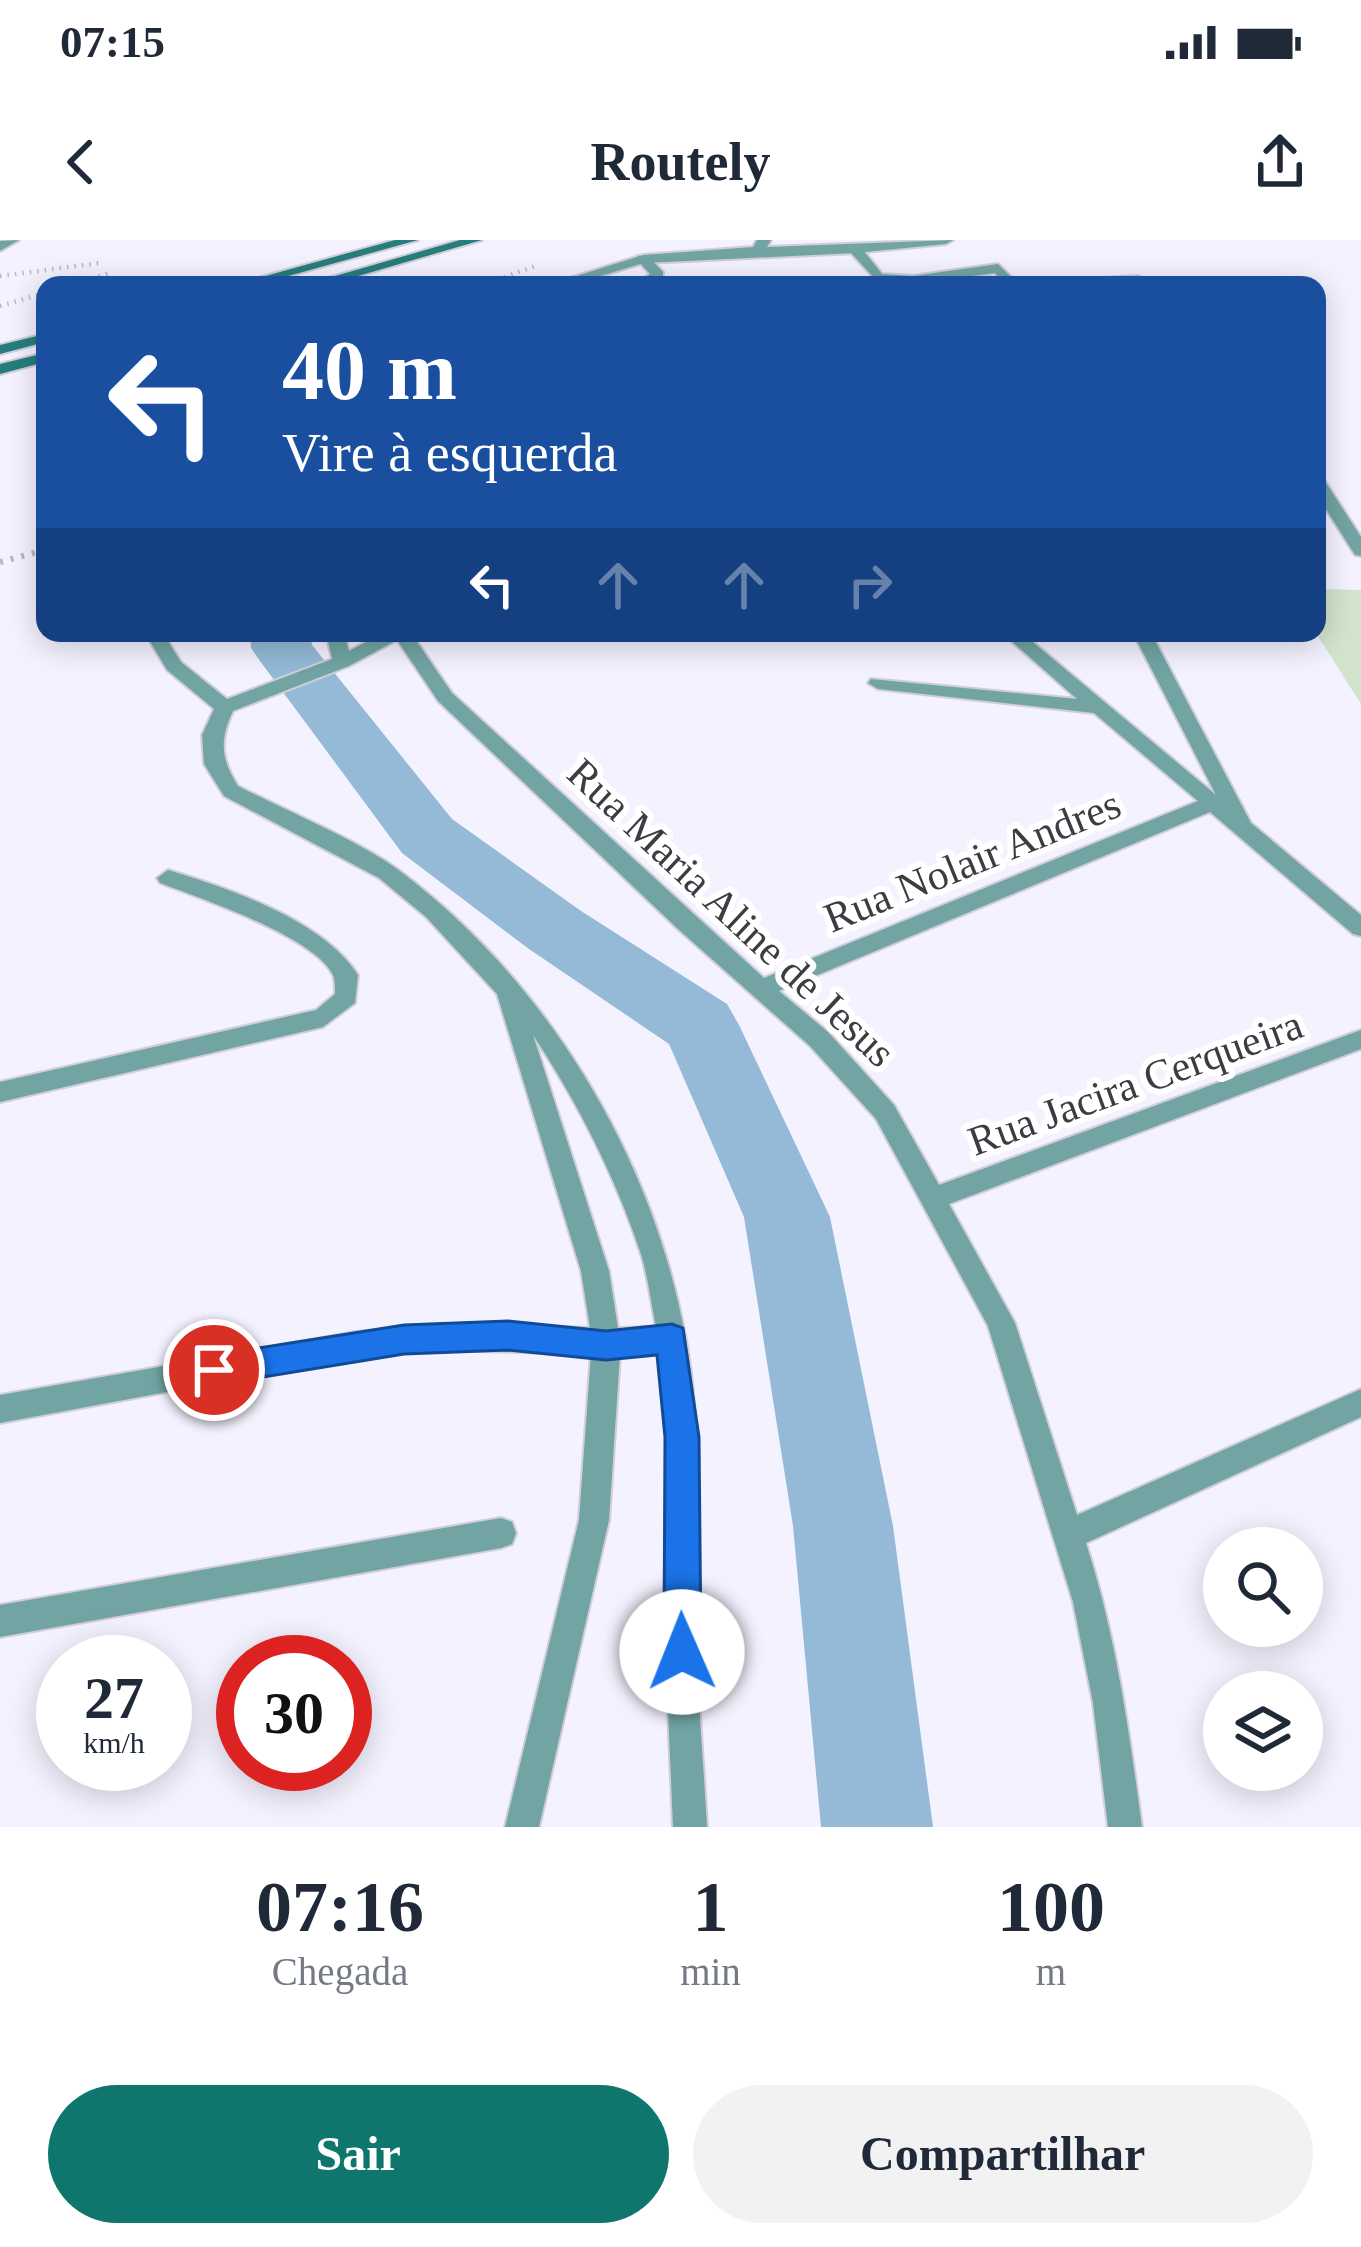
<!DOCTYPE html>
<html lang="pt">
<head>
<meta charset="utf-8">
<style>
  body { margin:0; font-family:"Times New Roman",serif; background:#f2f2f3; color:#1f2937; height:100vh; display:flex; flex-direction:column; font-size:45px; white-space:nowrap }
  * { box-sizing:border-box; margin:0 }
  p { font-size:39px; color:#747a83 }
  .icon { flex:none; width:66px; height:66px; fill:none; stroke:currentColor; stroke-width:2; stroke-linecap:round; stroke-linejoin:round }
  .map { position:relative; height:1587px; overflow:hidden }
  .sheet { display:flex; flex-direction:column; background:#fff; flex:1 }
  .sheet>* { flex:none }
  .top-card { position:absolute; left:36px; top:36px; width:1290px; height:366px; border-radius:24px; box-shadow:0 6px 30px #0003; background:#1a4fa0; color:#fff; overflow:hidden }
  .fabs { position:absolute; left:1203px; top:1287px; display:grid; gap:24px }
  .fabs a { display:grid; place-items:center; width:120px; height:120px; border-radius:50%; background:#fff; box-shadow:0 6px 30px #0003; font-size:60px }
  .speed { position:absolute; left:36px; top:1395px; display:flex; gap:24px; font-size:60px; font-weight:700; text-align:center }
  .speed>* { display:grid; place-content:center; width:156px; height:156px; border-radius:50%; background:#fff; box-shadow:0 6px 30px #0003; line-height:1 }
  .speed small { font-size:30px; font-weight:400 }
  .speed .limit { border:18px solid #d22; background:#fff; color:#111 }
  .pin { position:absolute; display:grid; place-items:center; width:102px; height:102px; color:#fff; margin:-51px; border:6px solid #fff; border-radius:50%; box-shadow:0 3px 12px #0007 }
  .me { position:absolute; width:132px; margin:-66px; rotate:359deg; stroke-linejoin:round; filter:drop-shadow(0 0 9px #0008) }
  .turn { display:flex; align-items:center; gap:42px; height:252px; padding:0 48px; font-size:54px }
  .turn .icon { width:156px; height:156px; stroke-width:2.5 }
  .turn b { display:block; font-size:84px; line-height:102px }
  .lanes { display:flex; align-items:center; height:114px; padding:0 48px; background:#0003; justify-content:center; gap:60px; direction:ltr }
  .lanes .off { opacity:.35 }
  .eta { display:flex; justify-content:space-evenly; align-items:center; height:204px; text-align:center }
  .eta b { font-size:72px; font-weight:800; line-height:84px }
  .cta { display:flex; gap:24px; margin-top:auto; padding:24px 48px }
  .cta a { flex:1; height:138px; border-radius:72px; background:#0f766e; color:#fff; font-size:48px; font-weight:800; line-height:138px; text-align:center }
  .cta a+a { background:#f2f2f3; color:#1f2937 }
  .status { display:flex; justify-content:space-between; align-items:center; height:84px; padding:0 60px; background:#fff; direction:ltr }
  .status svg { height:33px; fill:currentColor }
  header { display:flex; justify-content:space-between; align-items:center; height:156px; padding:0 48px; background:#fff; font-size:54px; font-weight:800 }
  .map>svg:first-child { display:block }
  .green { fill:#d2e5cc }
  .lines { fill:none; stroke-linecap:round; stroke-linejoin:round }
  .river { fill:#94bad7; fill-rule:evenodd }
  .lane-casing { stroke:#cfced9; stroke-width:4 }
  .street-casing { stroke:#cfced9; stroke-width:4 }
  .secondary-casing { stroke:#cfced9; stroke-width:4 }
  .path-far1 { stroke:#b9b7c2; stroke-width:4.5; stroke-dasharray:1.5 6; stroke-linecap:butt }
  .path { stroke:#b9b7c2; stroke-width:6; stroke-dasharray:3 8; stroke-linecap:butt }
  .lane { fill:#72a4a4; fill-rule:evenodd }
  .street { fill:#72a4a4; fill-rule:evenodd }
  .secondary { fill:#257d7e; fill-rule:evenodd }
  .route { fill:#1a73e8; stroke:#114b97; stroke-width:3 }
  .labels { text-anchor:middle; stroke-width:12; stroke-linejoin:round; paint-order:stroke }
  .street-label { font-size:42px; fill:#3d3c42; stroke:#fff }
</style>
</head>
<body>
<div class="status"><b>07:15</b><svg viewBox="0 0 49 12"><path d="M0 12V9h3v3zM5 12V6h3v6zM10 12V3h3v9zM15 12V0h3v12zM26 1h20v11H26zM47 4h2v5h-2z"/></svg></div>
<header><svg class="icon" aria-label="back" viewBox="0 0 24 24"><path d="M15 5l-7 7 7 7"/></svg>Routely<svg class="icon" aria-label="share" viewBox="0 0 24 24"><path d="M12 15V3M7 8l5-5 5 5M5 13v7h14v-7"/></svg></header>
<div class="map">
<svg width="1361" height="1587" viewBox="0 0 1361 1587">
  <rect width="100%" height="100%" fill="#f4f2ff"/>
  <path class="green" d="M1317,349L1361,350V464L1316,393Z"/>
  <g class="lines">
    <path class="river" d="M250,393H310L312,405L452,579L581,671L727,764L739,785L830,977L893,1286L933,1587H821L793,1286L744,977L669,804L529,709L402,613L260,421L251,408Z"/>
    <g class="lane-casing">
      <g id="lane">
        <path d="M19,0L0,11V1Z"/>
        <path d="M850,6H860L882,34L913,36L998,24L1019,45H1005L995,33L913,44L878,42L850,12Z"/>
        <path d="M638,16H648L663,32V38L651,45H634L650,34L636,19Z"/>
        <path d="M1138,36L1145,40L1143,43L1041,45L1048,41Z"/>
      </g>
    </g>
    <g class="street-casing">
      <g id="street">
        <path d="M757,0H771L767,7L953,0L946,4L855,13L644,23L570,45H548L643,15L753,7Z"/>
        <path d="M1317,237L1323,238L1361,297V316L1355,315L1317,255Z"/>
        <path d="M145,393H163L181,422L227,459L332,419L326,393H344L349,411L383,393H411L452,453L764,738L1198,561L1094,473L878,449L868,443L871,439L1077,459L1002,393H1022L1216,555L1133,393H1151L1251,583L1361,675V696L1353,694L1210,572L779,751L828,792L894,865L939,945L1361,790V809L949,964L1015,1083L1077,1275L1361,1149V1177L1086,1303C1116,1396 1129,1490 1142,1587H1108L1093,1463L1073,1362L988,1086L876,879L810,806L678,689L438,461L397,400L349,426L233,471C219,501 221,519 238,546C286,571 358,600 400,631C546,741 652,915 685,1095C702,1185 696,1277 696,1368C696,1441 703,1514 707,1587H673L664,1375L667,1197L659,1113L620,1114L609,1280L539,1587H505L579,1280L591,1114L441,1110L356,1117L0,1183V1155L356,1092L441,1084L590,1088L581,1031L497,754L426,677L379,638L224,556L204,524L202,495L214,469L167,430ZM533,795C577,861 616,938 641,1014C648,1037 651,1063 656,1087L618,1088L609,1031Z"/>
        <path d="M168,630C228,648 323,680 358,735L355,763L323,787L0,862V842L316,770L335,754C335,749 335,739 333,735C315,697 200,658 160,643L157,638Z"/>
        <path d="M501,1278L512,1282L516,1293L512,1304L501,1308L0,1397V1365Z"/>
      </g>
    </g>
    <g class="secondary-casing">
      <g id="secondary">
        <path d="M395,0H418L256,45H233Z"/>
        <path d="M460,0H482L327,45H304Z"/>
        <path d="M45,94V102L0,114V105Z"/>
        <path d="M45,113V122L0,134V124Z"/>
      </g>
    </g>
    <g class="path-far1">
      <path d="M0,36L100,23"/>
      <path d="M70,45L110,33"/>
      <path d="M483,45L538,25"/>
      <path d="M0,66L45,53"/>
    </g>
    <path class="path" d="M0,322L45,310"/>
    <use href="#lane" class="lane"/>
    <use href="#street" class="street"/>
    <use href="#secondary" class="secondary"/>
  </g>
  <path class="route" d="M508,1081L606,1091L672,1084L683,1088L699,1197L701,1412L695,1425L682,1430L669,1425L664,1412L665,1197L657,1115L606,1120L508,1110L404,1114L214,1145L203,1141L198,1130L203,1120L214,1115L404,1085Z"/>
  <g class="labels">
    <g class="street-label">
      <text transform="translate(972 620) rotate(-22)" y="15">Rua Nolair Andres</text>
      <text transform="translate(732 672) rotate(43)" y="15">Rua Maria Aline de Jesus</text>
      <text transform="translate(1135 842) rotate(-20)" y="15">Rua Jacira Cerqueira</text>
    </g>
  </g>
</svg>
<div class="fabs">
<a><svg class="icon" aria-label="search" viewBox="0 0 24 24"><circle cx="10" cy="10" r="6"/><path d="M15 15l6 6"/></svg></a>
<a><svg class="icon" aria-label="layers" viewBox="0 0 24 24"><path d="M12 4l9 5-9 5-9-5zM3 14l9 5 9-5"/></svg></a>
</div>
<div class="speed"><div>27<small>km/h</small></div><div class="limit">30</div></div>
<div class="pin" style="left:214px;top:1130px;background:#d93025"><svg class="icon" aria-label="arrive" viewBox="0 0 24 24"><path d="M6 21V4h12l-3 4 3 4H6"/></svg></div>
<svg class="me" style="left:682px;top:1412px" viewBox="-20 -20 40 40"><circle r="19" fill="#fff"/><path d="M0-13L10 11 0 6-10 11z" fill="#1a73e8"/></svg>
<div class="top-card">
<div class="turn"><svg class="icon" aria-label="left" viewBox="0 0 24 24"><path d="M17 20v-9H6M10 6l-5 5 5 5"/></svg><div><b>40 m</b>Vire à esquerda</div></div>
<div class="lanes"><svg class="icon" aria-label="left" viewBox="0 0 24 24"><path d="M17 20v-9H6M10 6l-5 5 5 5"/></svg><svg class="icon off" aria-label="ahead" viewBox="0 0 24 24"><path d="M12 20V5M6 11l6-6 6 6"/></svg><svg class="icon off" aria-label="ahead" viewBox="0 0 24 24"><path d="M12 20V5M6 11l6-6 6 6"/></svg><svg class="icon off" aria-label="right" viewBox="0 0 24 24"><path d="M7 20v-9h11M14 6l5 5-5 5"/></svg></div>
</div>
</div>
<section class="sheet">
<div class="eta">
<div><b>07:16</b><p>Chegada</p></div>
<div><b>1</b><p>min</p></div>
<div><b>100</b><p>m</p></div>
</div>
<div class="cta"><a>Sair</a><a>Compartilhar</a></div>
</section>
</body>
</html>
